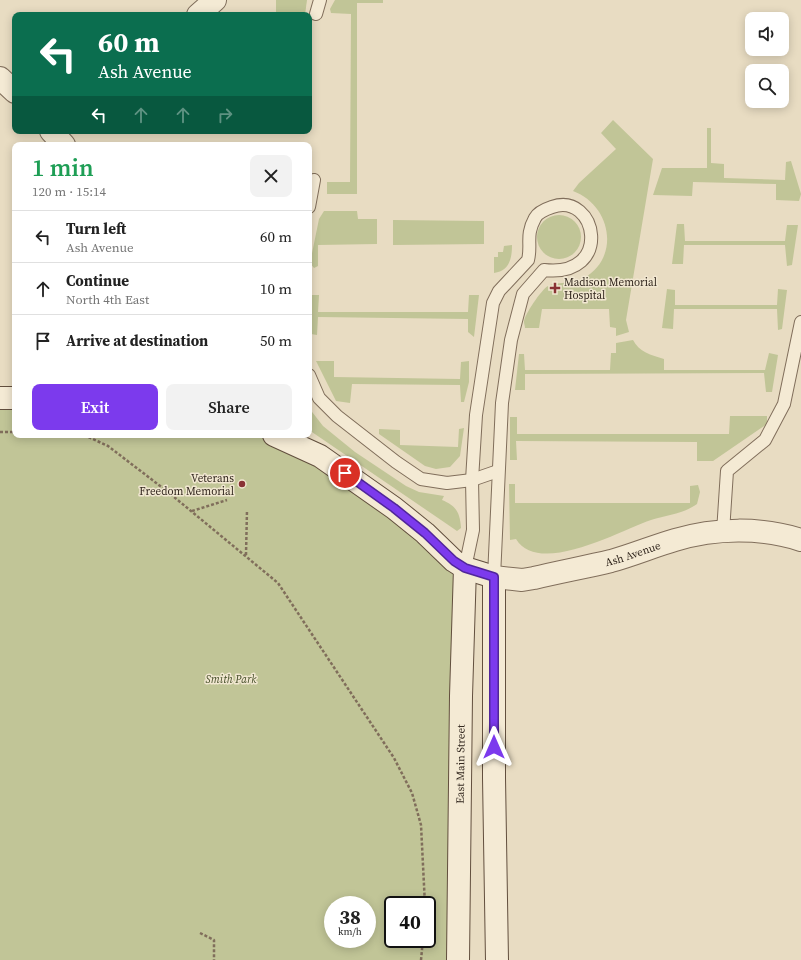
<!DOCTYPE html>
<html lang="en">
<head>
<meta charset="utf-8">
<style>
  body { margin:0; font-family:"Source Serif 4",serif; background:#f2f2f2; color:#222; height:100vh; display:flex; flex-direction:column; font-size:15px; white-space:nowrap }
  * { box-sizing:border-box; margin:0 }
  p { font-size:13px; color:#767676 }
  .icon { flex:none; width:22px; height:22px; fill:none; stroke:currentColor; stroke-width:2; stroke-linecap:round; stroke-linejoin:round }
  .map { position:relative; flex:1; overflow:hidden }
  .sheet { position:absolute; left:12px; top:142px; width:300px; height:296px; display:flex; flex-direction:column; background:#fff; border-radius:8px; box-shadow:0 2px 10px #0003 }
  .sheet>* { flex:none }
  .banner { position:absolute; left:12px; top:12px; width:300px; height:122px; border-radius:8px; box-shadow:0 2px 10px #0003; background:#0b6e4f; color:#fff; overflow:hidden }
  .buttons { position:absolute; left:745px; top:12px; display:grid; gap:8px }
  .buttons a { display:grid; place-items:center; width:44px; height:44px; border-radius:8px; background:#fff; box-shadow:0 2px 10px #0003; font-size:20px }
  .speed { position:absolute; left:324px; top:896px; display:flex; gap:8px; font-size:20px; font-weight:700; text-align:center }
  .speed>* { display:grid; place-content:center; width:52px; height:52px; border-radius:50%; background:#fff; box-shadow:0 2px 10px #0003; line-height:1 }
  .speed small { font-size:10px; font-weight:400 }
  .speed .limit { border:2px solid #111; border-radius:6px; background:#fff; color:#111 }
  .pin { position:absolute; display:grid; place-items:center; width:34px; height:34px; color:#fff; margin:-17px; border:2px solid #fff; border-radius:50%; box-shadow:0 1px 4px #0007 }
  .me { position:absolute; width:44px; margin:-22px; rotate:0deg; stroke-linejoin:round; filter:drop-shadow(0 0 3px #0008) }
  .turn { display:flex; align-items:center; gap:14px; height:84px; padding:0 20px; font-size:18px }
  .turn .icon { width:52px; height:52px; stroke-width:2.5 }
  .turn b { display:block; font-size:28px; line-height:34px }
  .lanes { display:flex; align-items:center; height:38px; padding:0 20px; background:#0003; justify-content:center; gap:20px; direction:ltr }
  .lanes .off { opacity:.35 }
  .round { display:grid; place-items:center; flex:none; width:42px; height:42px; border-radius:8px; background:#f2f2f2 }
  .summary { display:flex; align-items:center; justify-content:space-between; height:68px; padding:0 20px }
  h1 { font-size:24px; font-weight:600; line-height:30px; color:#1e9e55 }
  .action { display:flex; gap:8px; margin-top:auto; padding:8px 20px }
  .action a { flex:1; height:46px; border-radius:8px; background:#7c3aed; color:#fff; font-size:16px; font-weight:600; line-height:46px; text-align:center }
  .action a+a { background:#f2f2f2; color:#222 }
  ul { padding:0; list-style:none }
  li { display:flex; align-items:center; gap:12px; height:52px; padding:0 20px; border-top:1px solid #e0e0e0 }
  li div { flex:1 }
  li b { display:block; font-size:15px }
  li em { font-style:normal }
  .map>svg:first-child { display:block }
  .green { fill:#c1c597; fill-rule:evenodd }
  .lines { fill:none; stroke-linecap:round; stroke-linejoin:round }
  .lane-casing { stroke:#806e5b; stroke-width:14 }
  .street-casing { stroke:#806e5b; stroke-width:24 }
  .secondary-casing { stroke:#624f3e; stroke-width:24 }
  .path { stroke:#806e5b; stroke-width:2.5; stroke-dasharray:3 2; stroke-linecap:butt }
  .lane { stroke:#f4ead4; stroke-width:12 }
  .street { stroke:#f4ead4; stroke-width:22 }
  .secondary { stroke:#f4ead4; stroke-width:22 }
  .route-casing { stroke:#51269a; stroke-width:10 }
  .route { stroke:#7c3aed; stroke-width:7 }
  .poi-dot { fill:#893234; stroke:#f1e7d1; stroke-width:1.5 }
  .labels { text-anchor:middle; stroke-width:3; stroke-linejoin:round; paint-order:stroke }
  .poi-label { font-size:11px; fill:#32271e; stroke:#f1e7d1; text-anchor:start }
  .street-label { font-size:11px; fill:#32271e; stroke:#f1e7d1 }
  .park-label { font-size:11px; font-style:italic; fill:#434c26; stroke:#f1e7d1 }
</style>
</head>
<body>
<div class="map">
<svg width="801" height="960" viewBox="0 0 801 960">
  <rect width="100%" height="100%" fill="#e8dcc2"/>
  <g class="green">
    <path d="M276,0H307L305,15H276Z"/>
    <path d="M335,0H383V3H357V194H327V182H350L351,14L331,13L330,9Z"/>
    <path d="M613,120L653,159L626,320L629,332L616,336V328L610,327L609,309H542L539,328H525C525,326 524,324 524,322C524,315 542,289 548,286C555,282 574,284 584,278C621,257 611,205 573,191L579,183L616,149L601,133Z"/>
    <path d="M707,128H711V163L724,164V178L785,180L786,162L791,161L801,194L799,201L776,200V184L693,182L692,196L653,195L662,168H707Z"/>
    <path d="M324,211H357L358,219H377V244L318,245V266L314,268L310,263L319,219Z"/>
    <circle cx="559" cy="237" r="22"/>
    <path d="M393,220L484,221V244L393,245Z"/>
    <path d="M677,224H684L685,241H785L787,225H798L792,265L787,266L785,245H684L683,264H672Z"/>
    <path d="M512,245C512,259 509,271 494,273V257H498V252H503L504,246Z"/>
    <path d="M667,289L675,290V305H777L778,289L787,290L782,329L778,330L777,309H674L673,329L662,328Z"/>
    <path d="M311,295H319L318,312H468L469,295H479L474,337L468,332V319L318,317L317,335L311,334Z"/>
    <path d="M633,340C639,352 651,355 664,359V370H765L769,353L778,355L772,392H766L764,373L525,374V390H515L519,354H524L525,370H610L611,353H616V343Z"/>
    <path d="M316,361H334V377L460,379L461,362L469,361V382L464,402H461L460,385L352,384L350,403L336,401Z"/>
    <path d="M0,398H15V435H274L320,456L460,575L458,960H0ZM333,905H367V939H333ZM393,905H427V939H393Z"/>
    <path d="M309,408L323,426L355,452L406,486L419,492L444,496L442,500C456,506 460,512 461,528L457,531L441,520L309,430Z"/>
    <path d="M730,416H767V424L713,461H697V442L516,441L517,460H510V417H517V434H729Z"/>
    <path d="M464,428L460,456L450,467L436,469L425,466L379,434V429L400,430V445L458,447L459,429Z"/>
    <path d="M509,484H515V503H690V486L698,485L700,492L697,504C683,514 667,515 651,520C621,530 539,577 516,539L510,540Z"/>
  </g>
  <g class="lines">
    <g class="lane-casing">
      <g id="lane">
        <path d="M316,14L320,0"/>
        <path d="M309,207L314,180"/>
        <path d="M309,375L319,398L337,416L396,462L421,479L447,483L472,480L498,471"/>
        <path d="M723,532L727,471L765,440L784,404L801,322"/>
        <path d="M465,568L473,530L472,480L476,415L493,303L499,291L528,260C532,244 525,236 535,218C538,212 546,209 552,207C597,191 614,278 544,270L523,294L511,340L502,403L494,577"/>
      </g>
    </g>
    <g class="street-casing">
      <g id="street">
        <path d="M198,15L215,0"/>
        <path d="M0,78L15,92"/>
        <path d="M51,131L64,145"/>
        <path id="s1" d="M494,577L522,580L534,578C559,572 586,567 611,561C633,555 654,546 675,540C715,528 761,527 801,540"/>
      </g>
    </g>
    <g class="secondary-casing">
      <g id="secondary">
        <path d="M0,398H15"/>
        <path d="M274,435L320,456L394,508L425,533L454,561L465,568L494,577V778L497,960"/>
        <path id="s2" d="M458,960L461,696L465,568"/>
      </g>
    </g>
    <g class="path">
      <path d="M0,432H15"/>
      <path d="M84,435L108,446L168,492L278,583L394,758L412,793L421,825L425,905"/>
      <path d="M192,511L227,500"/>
      <path d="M246,555L247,510"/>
      <path d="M200,933L214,940V960"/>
      <path d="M421,960L423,939"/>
    </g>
    <use href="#lane" class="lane"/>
    <use href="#street" class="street"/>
    <use href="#secondary" class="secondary"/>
  </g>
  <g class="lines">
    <g class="route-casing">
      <path id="route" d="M345,473L394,508L425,533L454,561L465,568L494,577V747"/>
    </g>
    <use href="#route" class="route"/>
  </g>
  <g class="poi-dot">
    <path d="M553 282h4v4h4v4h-4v4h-4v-4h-4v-4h4z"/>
    <circle cx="242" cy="484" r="4"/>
  </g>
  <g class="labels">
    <g class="poi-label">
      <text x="564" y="286">Madison Memorial<tspan x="564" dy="13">Hospital</tspan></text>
      <text x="234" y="482" text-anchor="end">Veterans<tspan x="234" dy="13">Freedom Memorial</tspan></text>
    </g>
    <g class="street-label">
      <text dy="4" stroke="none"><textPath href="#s1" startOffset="142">Ash Avenue</textPath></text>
      <text dy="4" stroke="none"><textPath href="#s2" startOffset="196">East Main Street</textPath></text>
    </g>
    <g class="park-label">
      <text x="231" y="683">Smith Park</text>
    </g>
  </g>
</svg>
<div class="buttons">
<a><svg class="icon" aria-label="sound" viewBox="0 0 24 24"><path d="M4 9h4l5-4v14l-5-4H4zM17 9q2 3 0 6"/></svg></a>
<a><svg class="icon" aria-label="search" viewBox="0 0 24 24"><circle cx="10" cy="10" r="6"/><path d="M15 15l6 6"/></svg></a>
</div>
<div class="speed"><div>38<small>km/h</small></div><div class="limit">40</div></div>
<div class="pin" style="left:345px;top:473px;background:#d93025"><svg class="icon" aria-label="arrive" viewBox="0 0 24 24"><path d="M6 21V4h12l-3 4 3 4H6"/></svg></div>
<svg class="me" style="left:494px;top:747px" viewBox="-20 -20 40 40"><path d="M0-17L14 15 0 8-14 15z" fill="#7c3aed" stroke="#fff" stroke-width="4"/></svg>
<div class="banner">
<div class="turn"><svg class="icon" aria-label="left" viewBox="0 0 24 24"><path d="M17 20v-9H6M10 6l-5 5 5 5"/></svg><div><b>60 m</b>Ash Avenue</div></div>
<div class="lanes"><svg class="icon" aria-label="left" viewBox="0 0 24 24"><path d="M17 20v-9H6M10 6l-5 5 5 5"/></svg><svg class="icon off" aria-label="ahead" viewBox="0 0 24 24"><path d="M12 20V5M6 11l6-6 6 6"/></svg><svg class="icon off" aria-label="ahead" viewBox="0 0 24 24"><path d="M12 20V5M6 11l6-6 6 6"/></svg><svg class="icon off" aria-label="right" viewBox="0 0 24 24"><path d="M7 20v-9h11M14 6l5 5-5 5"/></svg></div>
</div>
<section class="sheet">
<div class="summary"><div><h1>1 min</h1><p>120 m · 15:14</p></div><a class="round"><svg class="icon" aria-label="close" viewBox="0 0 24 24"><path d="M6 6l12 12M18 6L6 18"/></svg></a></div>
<ul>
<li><svg class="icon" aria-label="left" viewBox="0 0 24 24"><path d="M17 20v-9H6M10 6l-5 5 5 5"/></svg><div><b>Turn left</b><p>Ash Avenue</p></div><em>60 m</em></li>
<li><svg class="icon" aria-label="ahead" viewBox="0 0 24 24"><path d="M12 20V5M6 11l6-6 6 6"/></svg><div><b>Continue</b><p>North 4th East</p></div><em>10 m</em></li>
<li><svg class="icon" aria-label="arrive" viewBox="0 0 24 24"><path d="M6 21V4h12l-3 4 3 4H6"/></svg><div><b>Arrive at destination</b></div><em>50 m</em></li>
</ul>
<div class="action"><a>Exit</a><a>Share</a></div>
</section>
</div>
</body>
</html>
